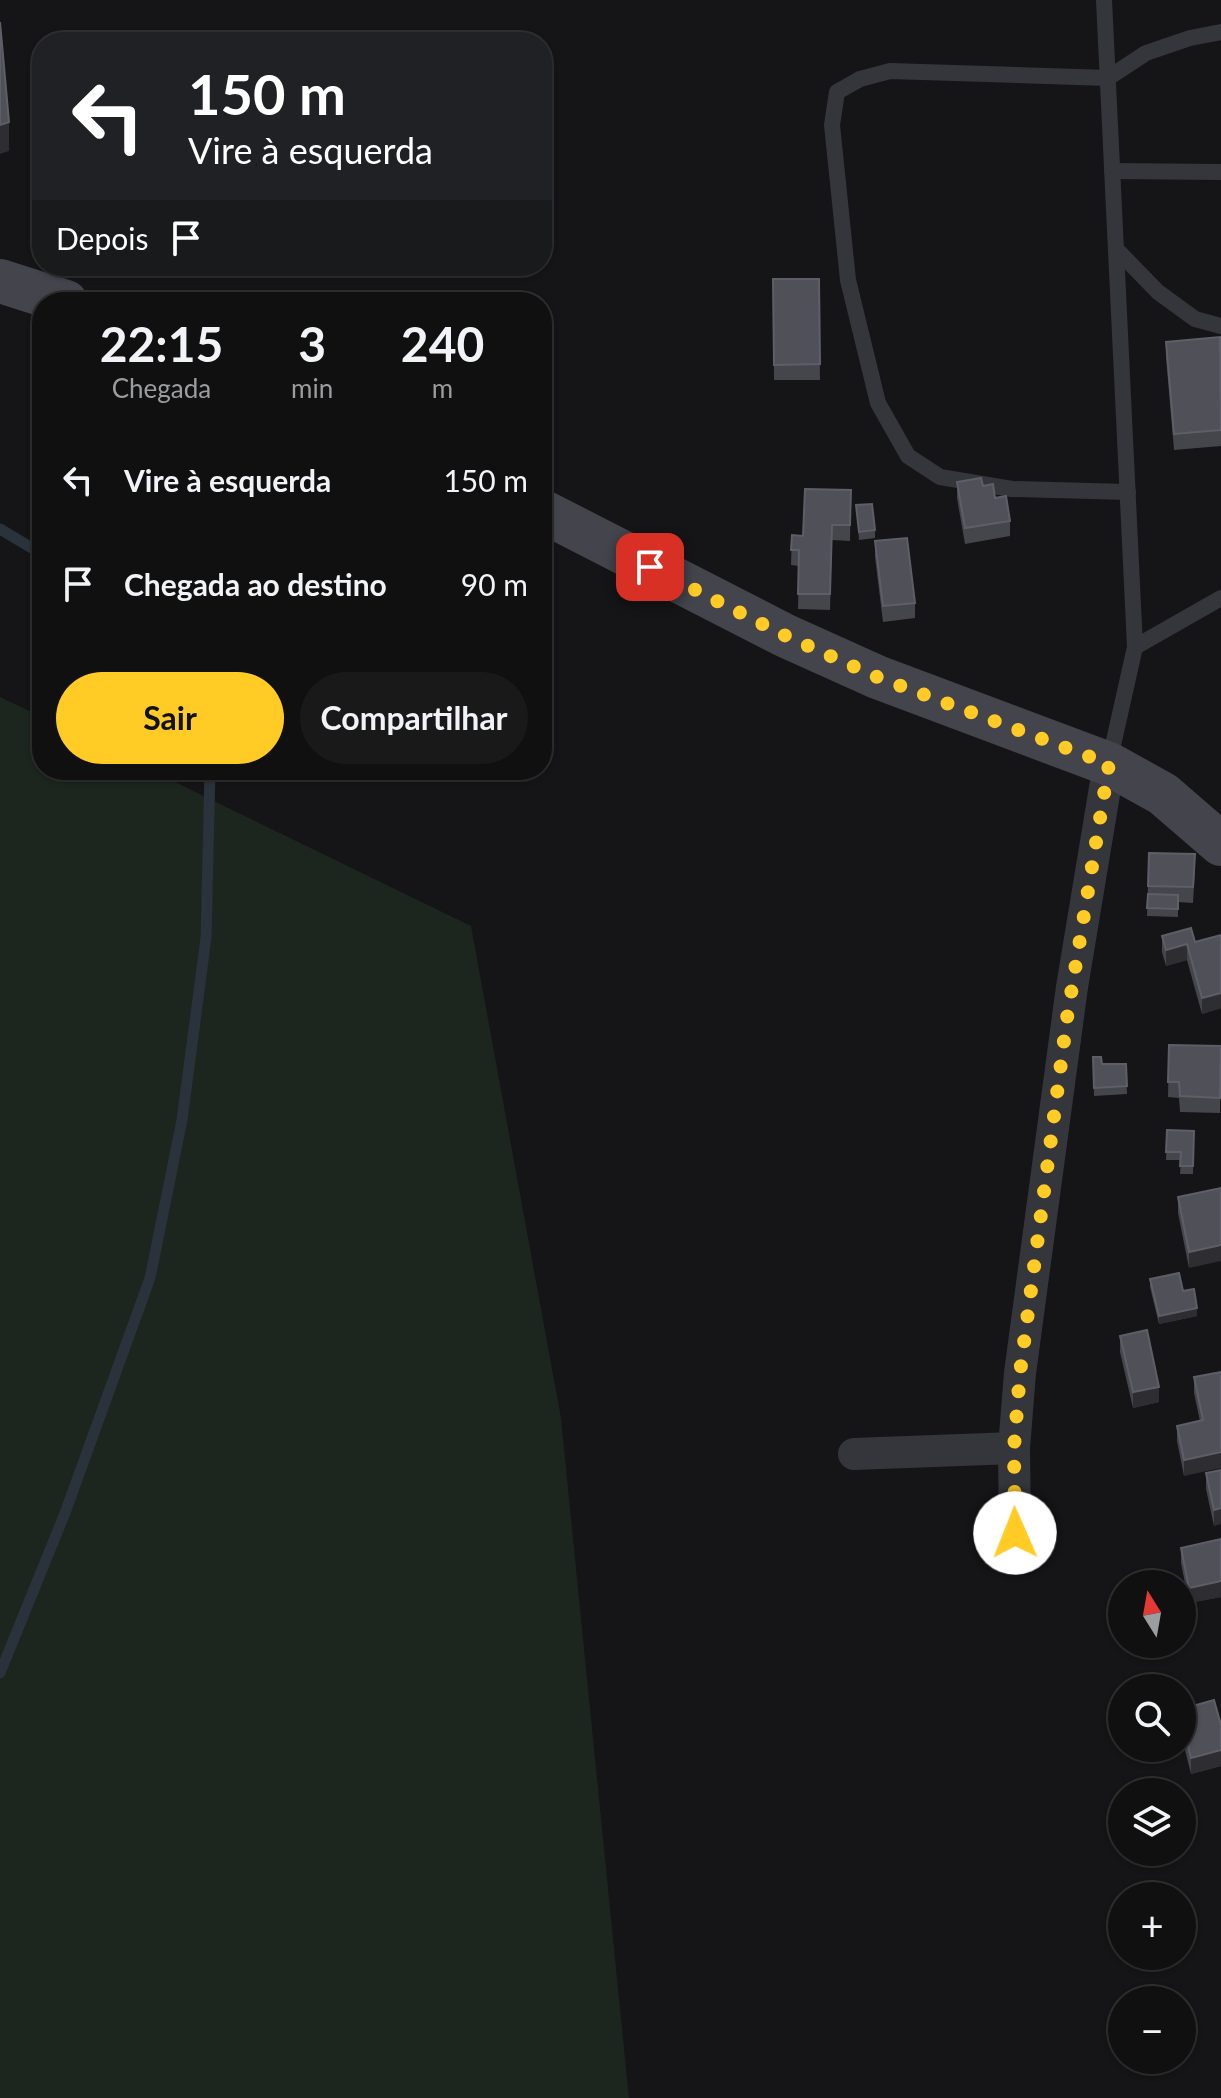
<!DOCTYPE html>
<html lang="pt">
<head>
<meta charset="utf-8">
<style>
  body { margin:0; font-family:Lato,sans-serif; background:#19191a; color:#f1f3f6; height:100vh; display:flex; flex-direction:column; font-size:30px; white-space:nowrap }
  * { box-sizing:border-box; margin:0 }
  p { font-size:26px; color:#9c9d9f }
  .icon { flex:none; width:44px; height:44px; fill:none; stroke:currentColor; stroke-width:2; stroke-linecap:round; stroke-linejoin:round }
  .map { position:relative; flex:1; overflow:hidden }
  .sheet { position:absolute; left:32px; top:292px; width:520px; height:488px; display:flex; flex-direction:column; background:#101011; border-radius:32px; box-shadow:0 2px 6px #0004,0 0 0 2px #303031 }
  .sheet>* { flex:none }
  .banner { position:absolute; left:32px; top:32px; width:520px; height:244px; border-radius:32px; box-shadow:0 2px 6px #0004,0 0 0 2px #303031; background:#202124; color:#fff; overflow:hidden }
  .needle { width:52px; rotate:349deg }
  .controls { position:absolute; left:1108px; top:1570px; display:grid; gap:16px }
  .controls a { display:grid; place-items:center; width:88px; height:88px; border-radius:50%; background:#101011; box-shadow:0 2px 6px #0004,0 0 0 2px #303031; font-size:40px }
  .pin { position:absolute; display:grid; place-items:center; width:68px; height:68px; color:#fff; margin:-34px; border-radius:16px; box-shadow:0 4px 12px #0006 }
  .me { position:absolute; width:88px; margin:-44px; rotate:359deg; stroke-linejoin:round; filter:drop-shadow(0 0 6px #0008) }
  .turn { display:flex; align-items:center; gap:28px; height:168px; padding:0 24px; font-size:36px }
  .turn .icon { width:104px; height:104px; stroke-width:2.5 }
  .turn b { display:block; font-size:56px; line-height:68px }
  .then { display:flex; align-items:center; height:76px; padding:0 24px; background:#0003; gap:16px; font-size:30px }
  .eta { display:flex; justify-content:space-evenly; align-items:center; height:136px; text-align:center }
  .eta b { font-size:48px; font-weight:700; line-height:56px }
  .action { display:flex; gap:16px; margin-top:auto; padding:16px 24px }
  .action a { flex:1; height:92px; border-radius:48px; background:#ffcb24; color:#111; font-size:32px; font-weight:700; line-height:92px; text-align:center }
  .action a+a { background:#19191a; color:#f1f3f6 }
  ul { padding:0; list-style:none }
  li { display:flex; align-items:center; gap:24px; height:104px; padding:0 24px }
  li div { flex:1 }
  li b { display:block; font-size:30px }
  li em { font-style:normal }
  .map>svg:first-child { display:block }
  .green { fill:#1c251e }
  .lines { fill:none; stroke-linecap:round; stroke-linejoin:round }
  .stream { stroke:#2a323b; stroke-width:11 }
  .lane { stroke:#35363c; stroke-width:16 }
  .street { stroke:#35363c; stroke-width:32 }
  .secondary { stroke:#43444c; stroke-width:44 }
  .wall { fill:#45454c }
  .shaded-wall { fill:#2e2e32 }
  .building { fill:#505058; stroke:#5d5e67; stroke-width:2 }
  .route { stroke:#ffcb24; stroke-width:14; stroke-dasharray:0 25.2 }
</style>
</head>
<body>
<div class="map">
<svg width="1221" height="2098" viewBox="0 0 1221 2098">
  <rect width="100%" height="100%" fill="#151517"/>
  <path class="green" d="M0,697L42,717V770H150L471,926L561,1418L629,2098H0Z"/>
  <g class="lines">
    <g class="stream">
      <path d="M0,529L42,554"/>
      <path d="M0,1673L65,1513L150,1278L182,1120L206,938L210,770"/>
    </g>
    <g class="lane">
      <path d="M1104,0L1135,647L1109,763"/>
      <path d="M1112,171L1221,172"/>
      <path d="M1116,249L1158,292L1195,319L1221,326"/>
      <path d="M1128,492L1012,489L940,477L908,456L878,403L848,280L832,125L837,92L860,79L890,71L1108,78L1146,53L1190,38L1221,32"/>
      <path d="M1135,647L1221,598"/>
    </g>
    <g class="street">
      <path d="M854,1454L1014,1448"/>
      <path d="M1015,1533L1014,1448L1020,1373L1072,987L1109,764"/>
    </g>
    <g class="secondary">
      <path d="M0,281L66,302"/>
      <path d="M542,511L786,636L877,677L1109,764L1163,794L1221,844"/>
    </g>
  </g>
  <g class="wall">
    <path d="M773,279H819L820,380H774Z"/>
    <path d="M1166,342L1221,348V446L1174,450L1166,357Z"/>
    <path d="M957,482L983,486L995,498L1010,521V536L965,544L957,498Z"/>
    <path d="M851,490L850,541L832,540L830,610L798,609L799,566L791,565L792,535L803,536Z"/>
    <path d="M856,505L875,530V538L859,540Z"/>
    <path d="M875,541L915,603V618L883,622L875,557Z"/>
    <path d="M1195,870L1193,903L1178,902V917L1147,916L1148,886Z"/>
    <path d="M1221,935V1008L1202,1014L1187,960L1166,966L1162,952V936L1195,942Z"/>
    <path d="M1169,1045L1221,1046L1220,1113L1180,1112L1179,1098L1168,1097Z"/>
    <path d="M1093,1057L1102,1064H1126L1127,1094L1094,1096Z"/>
    <path d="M1167,1130L1194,1131L1193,1174H1180L1181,1160H1166Z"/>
    <path d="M1221,1188L1189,1268L1178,1213V1197Z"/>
    <path d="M1150,1279L1183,1291L1197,1316L1159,1324L1150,1287Z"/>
    <path d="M1120,1336L1159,1402L1133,1408L1120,1352Z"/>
    <path d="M1221,1372L1184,1476L1177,1441V1426L1200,1421L1194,1393V1377Z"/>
    <path d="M1221,1470L1214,1526L1206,1489V1473Z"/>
    <path d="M1221,1539V1597L1189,1603L1181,1563V1548Z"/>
    <path d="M1182,1709L1221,1725V1766L1191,1774L1182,1738Z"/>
  </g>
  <g class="shaded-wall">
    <path d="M9,122V151L0,154V125Z"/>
    <path d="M1187,944V960L1166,966V950Z"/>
    <path d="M1221,993V1008L1202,1014V998Z"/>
    <path d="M1221,1245V1261L1189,1268V1252Z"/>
    <path d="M1197,1308V1316L1159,1324V1316Z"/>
    <path d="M1159,1387V1402L1133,1408V1392Z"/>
    <path d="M1221,1452V1468L1184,1476V1460Z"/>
    <path d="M1221,1508V1524L1214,1526V1510Z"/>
    <path d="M1221,1581V1597L1189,1603V1588Z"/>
    <path d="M1221,1750V1766L1191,1774V1758Z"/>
  </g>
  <g class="building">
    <path d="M0,22L9,122L0,125Z"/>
    <path d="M773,279H819L820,364L774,365Z"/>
    <path d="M1220,337L1221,430L1174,434L1166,342Z"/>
    <path d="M981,478L983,486L993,484L995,498L1006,496L1010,521L965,528L957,482Z"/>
    <path d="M805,489L851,490L850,525H832L830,594H798L799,550H791L792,535L803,536Z"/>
    <path d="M872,504L875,530L859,532L856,505Z"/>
    <path d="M907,538L915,603L883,606L875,541Z"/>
    <path d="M1149,853L1195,854L1193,887L1148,886Z"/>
    <path d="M1148,894L1178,895V909L1147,908Z"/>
    <path d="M1191,928L1195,942L1221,935V993L1202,998L1187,944L1166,950L1162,936Z"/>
    <path d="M1169,1045L1221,1046L1220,1098L1180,1096L1179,1082H1168Z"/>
    <path d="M1093,1057H1101L1102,1064H1126L1127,1086L1094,1088Z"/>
    <path d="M1167,1130L1194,1131L1193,1166H1180L1181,1152H1166Z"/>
    <path d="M1221,1188V1245L1189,1252L1178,1197Z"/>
    <path d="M1179,1273L1183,1291L1194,1289L1197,1308L1159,1316L1150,1279Z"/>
    <path d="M1147,1330L1159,1387L1133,1392L1120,1336Z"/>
    <path d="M1221,1372V1452L1184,1460L1177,1426L1203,1420L1194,1377Z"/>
    <path d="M1221,1470V1508L1214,1510L1206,1473Z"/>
    <path d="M1221,1539V1581L1189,1588L1181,1548Z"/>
    <path d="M1214,1700L1221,1725V1750L1191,1758L1182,1722V1709Z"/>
  </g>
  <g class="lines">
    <path class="route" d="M650,567L786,636L877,677L1109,764L1067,1018L1020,1373L1014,1448L1015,1533"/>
  </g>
</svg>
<div class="controls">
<a><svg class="needle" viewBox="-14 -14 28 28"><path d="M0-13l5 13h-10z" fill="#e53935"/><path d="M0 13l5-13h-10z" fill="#9c9d9f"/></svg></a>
<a><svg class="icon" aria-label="search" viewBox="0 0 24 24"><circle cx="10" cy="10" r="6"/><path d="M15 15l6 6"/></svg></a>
<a><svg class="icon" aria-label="layers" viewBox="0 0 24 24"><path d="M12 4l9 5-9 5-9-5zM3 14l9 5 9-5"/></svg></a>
<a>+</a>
<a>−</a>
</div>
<div class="pin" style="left:650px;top:567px;background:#d93025"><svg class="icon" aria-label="arrive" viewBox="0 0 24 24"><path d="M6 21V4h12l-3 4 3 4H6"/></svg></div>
<svg class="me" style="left:1015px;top:1533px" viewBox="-20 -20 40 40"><circle r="19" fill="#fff"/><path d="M0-13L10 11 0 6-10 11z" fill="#ffcb24"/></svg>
<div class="banner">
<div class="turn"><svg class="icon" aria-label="left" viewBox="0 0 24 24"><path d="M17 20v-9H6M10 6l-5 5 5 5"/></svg><div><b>150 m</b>Vire à esquerda</div></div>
<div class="then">Depois<svg class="icon" aria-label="arrive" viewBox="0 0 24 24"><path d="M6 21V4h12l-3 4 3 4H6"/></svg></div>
</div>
<section class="sheet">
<div class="eta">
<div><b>22:15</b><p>Chegada</p></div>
<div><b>3</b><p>min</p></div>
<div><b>240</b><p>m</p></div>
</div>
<ul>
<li><svg class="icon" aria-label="left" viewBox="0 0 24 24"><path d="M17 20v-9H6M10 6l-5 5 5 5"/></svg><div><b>Vire à esquerda</b></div><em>150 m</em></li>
<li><svg class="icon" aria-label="arrive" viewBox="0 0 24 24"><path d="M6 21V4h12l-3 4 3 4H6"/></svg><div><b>Chegada ao destino</b></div><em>90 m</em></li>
</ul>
<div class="action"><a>Sair</a><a>Compartilhar</a></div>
</section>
</div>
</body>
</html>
